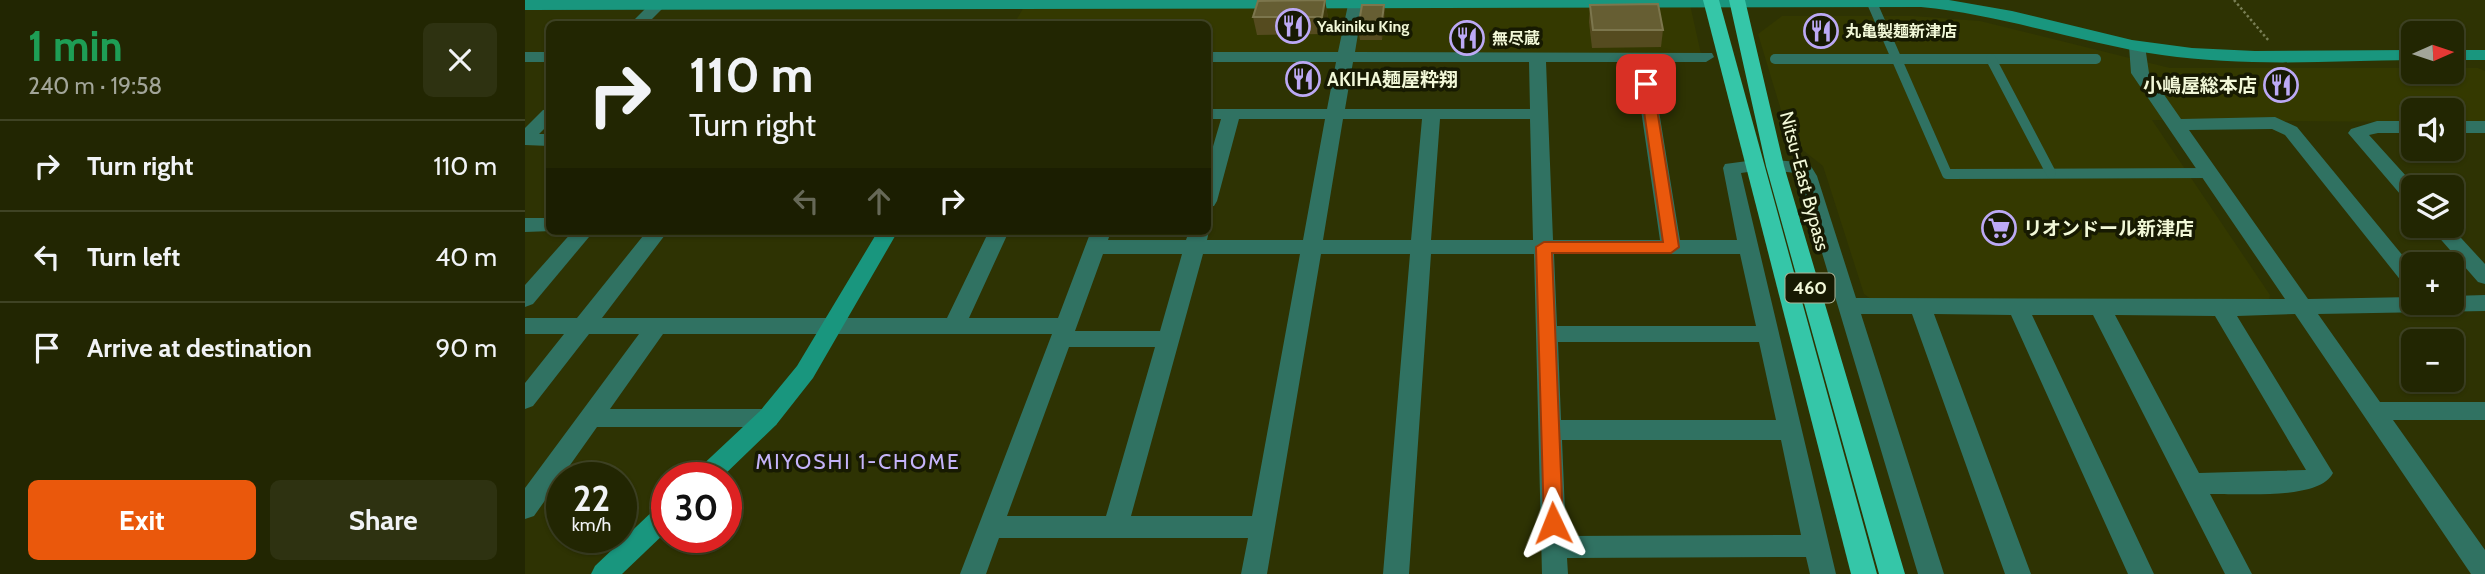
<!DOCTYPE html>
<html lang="en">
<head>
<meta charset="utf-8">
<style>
  body { margin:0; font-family:Cabin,"Noto Sans JP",sans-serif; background:#2e3211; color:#f1f3f6; height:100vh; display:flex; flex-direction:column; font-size:26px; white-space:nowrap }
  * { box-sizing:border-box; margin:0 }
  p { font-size:23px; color:#a2a599 }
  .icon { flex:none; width:38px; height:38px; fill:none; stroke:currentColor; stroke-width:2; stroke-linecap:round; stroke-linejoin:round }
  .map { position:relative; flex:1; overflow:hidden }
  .details { display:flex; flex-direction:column; background:#222602; width:525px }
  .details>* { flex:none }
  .top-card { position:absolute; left:21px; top:21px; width:665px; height:214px; border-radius:10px; box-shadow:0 2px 5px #0004,0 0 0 2px #3f4324; background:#222602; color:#f1f3f6; overflow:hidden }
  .needle { width:46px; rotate:87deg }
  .controls { position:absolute; left:1876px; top:21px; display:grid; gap:14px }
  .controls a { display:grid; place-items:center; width:63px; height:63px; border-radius:10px; background:#222602; box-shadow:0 2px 5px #0004,0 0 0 2px #3f4324; font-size:35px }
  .speed { position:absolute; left:21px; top:462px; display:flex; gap:14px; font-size:35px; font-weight:700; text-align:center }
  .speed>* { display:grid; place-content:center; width:91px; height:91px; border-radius:50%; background:#222602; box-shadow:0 2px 5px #0004,0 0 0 2px #3f4324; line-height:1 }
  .speed small { font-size:18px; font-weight:400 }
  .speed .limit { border:10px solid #d22; background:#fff; color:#111 }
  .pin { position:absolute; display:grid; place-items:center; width:60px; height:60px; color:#fff; margin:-30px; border-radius:14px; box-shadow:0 4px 10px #0006 }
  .me { position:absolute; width:77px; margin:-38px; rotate:358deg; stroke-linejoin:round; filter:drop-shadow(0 0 5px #0008) }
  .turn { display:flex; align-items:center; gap:24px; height:147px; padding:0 28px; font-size:32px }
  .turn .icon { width:91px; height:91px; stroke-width:2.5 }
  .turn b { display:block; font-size:49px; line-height:60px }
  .lanes { display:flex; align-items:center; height:66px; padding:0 28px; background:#0003; justify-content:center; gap:35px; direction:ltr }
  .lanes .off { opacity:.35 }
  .round { display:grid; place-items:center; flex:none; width:74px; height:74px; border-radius:10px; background:#2e3211 }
  .summary { display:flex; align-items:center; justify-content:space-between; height:119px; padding:0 28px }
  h1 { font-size:42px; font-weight:800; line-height:52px; color:#1e9e55 }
  .action { display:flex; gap:14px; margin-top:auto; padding:14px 28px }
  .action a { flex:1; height:80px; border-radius:10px; background:#ea580c; color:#fff; font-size:28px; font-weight:800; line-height:80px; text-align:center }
  .action a+a { background:#2e3211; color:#f1f3f6 }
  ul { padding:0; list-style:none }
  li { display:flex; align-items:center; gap:21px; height:91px; padding:0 28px; border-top:2px solid #3f4324 }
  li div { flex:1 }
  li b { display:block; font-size:26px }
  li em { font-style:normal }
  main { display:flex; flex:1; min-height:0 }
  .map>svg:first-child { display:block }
  .built { fill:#343900 }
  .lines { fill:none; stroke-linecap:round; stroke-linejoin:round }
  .path { stroke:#787e54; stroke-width:2.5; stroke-dasharray:2.5 2.5; stroke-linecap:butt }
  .lane { stroke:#307262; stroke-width:10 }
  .street { fill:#307262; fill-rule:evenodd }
  .secondary { fill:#19967e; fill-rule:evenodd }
  .highway { fill:#35c6a8; fill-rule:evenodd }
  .wall { fill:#554b1f }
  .shaded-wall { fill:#3e3a0b }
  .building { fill:#665e33; stroke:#7c764d; stroke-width:2 }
  .route { fill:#ea580c; stroke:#983908; stroke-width:2 }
  .labels { text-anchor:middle; stroke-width:7; stroke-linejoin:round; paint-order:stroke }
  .far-poi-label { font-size:16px; font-weight:bold; fill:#f2f8d8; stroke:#171a02; text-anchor:start }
  .shield { fill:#171a02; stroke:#b0b598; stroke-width:2 }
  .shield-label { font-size:18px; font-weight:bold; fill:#f2f8d8 }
  .poi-label { font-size:19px; font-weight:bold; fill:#f2f8d8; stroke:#171a02; text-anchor:start }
  .street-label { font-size:19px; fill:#f2f8d8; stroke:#171a02 }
  .neighbourhood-label { font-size:21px; letter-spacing:2px; fill:#c5b4fa; stroke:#171a02 }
</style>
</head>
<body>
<main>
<section class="details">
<div class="summary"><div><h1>1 min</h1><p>240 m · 19:58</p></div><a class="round"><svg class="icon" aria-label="close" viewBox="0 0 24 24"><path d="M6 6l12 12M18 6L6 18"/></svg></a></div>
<ul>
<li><svg class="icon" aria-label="right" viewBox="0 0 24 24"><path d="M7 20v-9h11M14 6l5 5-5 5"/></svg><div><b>Turn right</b></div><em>110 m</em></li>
<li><svg class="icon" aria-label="left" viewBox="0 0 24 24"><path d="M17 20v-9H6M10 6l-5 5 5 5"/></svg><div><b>Turn left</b></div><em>40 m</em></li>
<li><svg class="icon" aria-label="arrive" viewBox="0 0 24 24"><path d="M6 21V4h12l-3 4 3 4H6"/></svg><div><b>Arrive at destination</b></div><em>90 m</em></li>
</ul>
<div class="action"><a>Exit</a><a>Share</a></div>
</section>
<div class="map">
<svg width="1960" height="574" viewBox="0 0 1960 574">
  <rect width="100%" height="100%" fill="#2e3303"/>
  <g class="built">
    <path d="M503,0H1164L1176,54H683L682,24H489Z"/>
    <path d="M1257,16H1389L1455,21L1645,68H1888V72H1927V68H1953L1960,71V122H1927V110H1888V122L1627,120L1745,295L1744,300L1346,299L1339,294L1298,166L1265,140L1233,34Z"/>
  </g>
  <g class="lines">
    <path class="path" d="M1709,0L1744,41"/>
    <g class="lane">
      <path d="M1347,3L1422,174L1685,173"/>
      <path d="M1250,59H1571"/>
      <path d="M1466,59L1526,173"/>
    </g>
    <g class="street">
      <path d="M129,0H146L122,24H105Z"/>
      <path d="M824,0H836L838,3L830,52L1187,53L1189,57L1181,62H1126L1155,240H1212L1198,168L1200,164L1230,160L1237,162L1239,166L1237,170L1216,173L1311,574H1285L1281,557L1042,558L1043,574H1017L1009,254H906L884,574H858L885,254H796L742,574H716L723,538H474L461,574H435L527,334H138L85,409H243L251,411L255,418L251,425L243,427H72L9,516L0,519V488L114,334H64L8,406L0,409V383L39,334H0V318H52L122,231H143L77,318H422L464,231H484L444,318H533L566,231H586L583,240H661L664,231H682V229L684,231L682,240H778L800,119H714L692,201L689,206L682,207V167L696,119H682V109H802L811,62H682V52H813ZM828,62H1004L1005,109H820ZM1021,62H1109L1135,240H1028ZM818,119H897L886,240H798ZM915,119H1005L1008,240H906ZM578,254H657L635,331H550ZM678,254H775L727,516H606ZM1029,254H1215L1231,326H1032ZM1033,342H1234L1251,420H1036ZM544,347H630L581,516H482ZM1037,440H1256L1276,535L1041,536Z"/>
      <path d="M1612,41L1620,46L1624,73L1656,119L1750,117L1772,127L1888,268V289L1881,287L1760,135L1747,129L1664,130L1783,299L1888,297V303H1927V296L1960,295V311L1793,314L1855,402H1960V420H1868L1960,550V574H1946L1770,314L1712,316L1808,473C1794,501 1714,493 1685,494L1727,574H1700L1568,315H1507L1629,574H1603L1486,315L1409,314L1506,574H1480L1387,314H1336L1419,574H1393L1274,176L1271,173L1243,170L1241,166L1250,160L1284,163L1292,176L1331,298L1760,299L1606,73L1604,46ZM1590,315L1690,316L1781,470L1674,473Z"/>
      <rect x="0" y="52" width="24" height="10"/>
      <path d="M24,109V124L14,134H24V146L0,145V128L18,110Z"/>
      <path d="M1852,121H1888V133H1853L1844,135L1891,187H1888V202L1881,201L1823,133L1826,129Z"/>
      <rect x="1927" y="121" width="33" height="12"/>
      <path d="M0,218H24V231H27L0,232Z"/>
      <path d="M1904,226H1925L1960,264V284L1953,282Z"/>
      <path d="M48,231H69L8,304L0,307V285Z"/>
    </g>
    <g class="secondary">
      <path d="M0,0H1424L1487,11L1607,40L1667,48L1730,51L1888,50V60C1805,61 1720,67 1637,55C1556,43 1478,15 1396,7L0,10Z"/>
      <rect x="1927" y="50" width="33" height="10"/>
      <path d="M353,231H373L288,378L251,425L196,478H168L171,471L235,411L272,366Z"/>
      <path d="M142,503V531L97,574H66L70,566L133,506Z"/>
    </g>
    <g class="highway">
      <path d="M1178,0H1194L1352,574H1326Z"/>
      <path d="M1204,0H1220L1259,166L1380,574H1354L1241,166Z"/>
    </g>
  </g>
  <g class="wall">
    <path d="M800,0L803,18L800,34L732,35L728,17Z"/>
    <path d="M859,5L860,17L857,40H835L833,28Z"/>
    <path d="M1065,5L1138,30L1136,47L1067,48L1064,22Z"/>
  </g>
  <g class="shaded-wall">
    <path d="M800,0L803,18L800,34L797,17Z"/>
    <path d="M859,5L860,17L857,40L856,28Z"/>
  </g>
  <g class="building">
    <path d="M800,0L797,17H728L733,1Z"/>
    <path d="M1133,4L1138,30H1068L1065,5Z"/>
    <path d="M837,5H859L856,28H833Z"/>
  </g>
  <path class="route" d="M1121,80L1128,84L1154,247L1146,253H1027L1038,523L1035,529L1028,532L1022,529L1019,523L1011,247L1019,242H1138L1115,84Z"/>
  <defs>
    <g id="restaurant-ring" transform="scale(1.75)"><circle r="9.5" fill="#171a02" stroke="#bca9f5" stroke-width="1.5"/><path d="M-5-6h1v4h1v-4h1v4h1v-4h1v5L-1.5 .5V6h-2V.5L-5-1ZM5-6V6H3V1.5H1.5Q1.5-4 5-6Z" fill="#bca9f5"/></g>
    <g id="supermarket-ring" transform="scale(1.75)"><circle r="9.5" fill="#171a02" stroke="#bca9f5" stroke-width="1.5"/><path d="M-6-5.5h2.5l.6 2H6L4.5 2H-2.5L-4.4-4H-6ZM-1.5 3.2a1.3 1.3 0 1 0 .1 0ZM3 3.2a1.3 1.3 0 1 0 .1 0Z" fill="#bca9f5"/></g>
  </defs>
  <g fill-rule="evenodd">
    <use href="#restaurant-ring" x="768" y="26"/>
    <use href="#restaurant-ring" x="1296" y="31"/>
    <use href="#restaurant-ring" x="942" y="38"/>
    <use href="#restaurant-ring" x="778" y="79"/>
    <use href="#restaurant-ring" x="1756" y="85"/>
    <use href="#supermarket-ring" x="1474" y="228"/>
  </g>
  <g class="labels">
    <g class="far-poi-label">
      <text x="792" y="32">Yakiniku King</text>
      <text x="1320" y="37">丸亀製麺新津店</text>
      <text x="967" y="44">無尽蔵</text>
    </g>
    <rect class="shield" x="1260.5" y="273.5" width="49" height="29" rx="5"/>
    <g class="shield-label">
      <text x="1285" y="294">460</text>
    </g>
    <g class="poi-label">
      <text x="802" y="86">AKIHA麺屋粋翔</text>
      <text x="1732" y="92" text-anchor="end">小嶋屋総本店</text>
      <text x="1498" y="235">リオンドール新津店</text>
    </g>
    <g class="street-label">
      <text transform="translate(1280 181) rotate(75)" y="7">Nitsu-East Bypass</text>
    </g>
    <g class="neighbourhood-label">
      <text x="333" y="469">MIYOSHI 1-CHOME</text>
    </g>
  </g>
</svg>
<div class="controls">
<a><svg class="needle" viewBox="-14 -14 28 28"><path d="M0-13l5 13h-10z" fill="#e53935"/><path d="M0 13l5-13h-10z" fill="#a2a599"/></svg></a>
<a><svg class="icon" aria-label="sound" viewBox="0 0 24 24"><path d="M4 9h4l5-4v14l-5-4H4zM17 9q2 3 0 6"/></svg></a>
<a><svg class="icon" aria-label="layers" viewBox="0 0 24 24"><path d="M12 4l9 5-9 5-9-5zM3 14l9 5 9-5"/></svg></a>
<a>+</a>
<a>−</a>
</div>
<div class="speed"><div>22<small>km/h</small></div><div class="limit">30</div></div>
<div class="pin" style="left:1121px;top:84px;background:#d93025"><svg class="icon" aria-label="arrive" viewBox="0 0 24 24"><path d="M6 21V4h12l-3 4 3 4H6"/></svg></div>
<svg class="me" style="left:1028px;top:523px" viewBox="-20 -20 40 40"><path d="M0-17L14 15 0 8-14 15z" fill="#ea580c" stroke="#fff" stroke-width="4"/></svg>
<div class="top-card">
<div class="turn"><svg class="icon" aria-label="right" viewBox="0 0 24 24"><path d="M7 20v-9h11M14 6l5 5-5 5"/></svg><div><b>110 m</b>Turn right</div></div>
<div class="lanes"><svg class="icon off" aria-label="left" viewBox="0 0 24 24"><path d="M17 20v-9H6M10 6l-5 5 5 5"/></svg><svg class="icon off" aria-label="ahead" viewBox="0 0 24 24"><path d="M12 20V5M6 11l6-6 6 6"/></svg><svg class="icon" aria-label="right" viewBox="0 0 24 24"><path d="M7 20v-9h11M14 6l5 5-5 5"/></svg></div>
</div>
</div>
</main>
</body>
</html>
